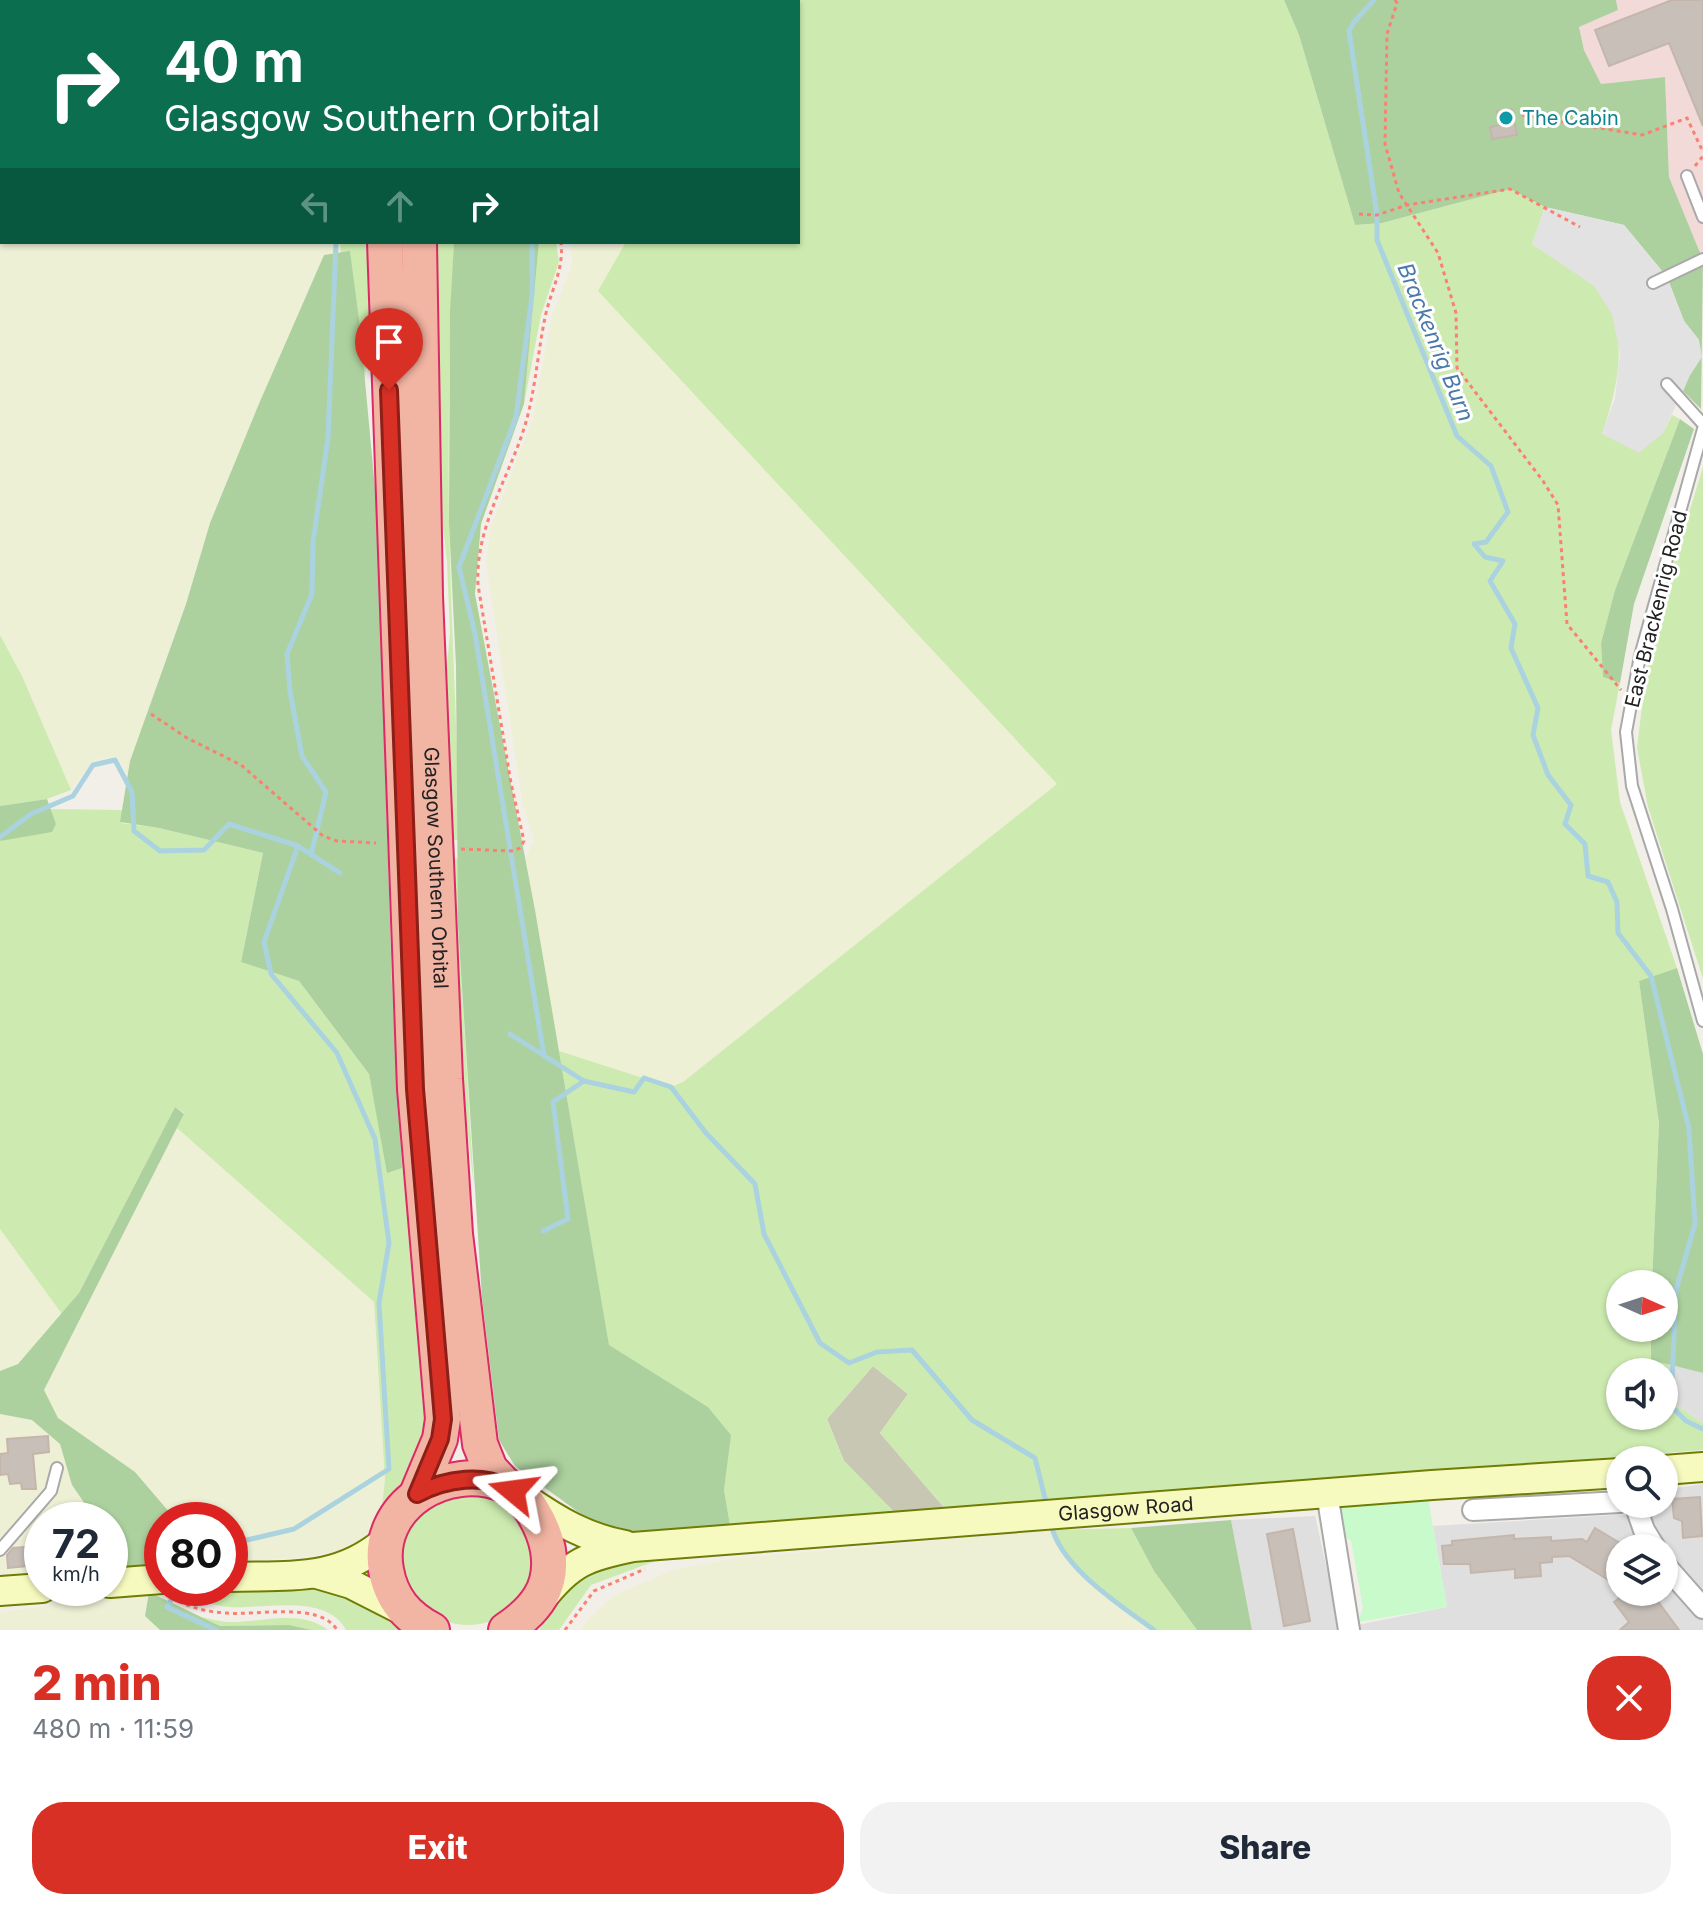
<!DOCTYPE html>
<html lang="en">
<head>
<meta charset="utf-8">
<style>
  body { margin:0; font-family:Inter,sans-serif; background:#f2f2f3; color:#1f2937; height:100vh; display:flex; flex-direction:column; font-size:30px; white-space:nowrap }
  * { box-sizing:border-box; margin:0 }
  p { font-size:26px; color:#747a83 }
  .icon { flex:none; width:44px; height:44px; fill:none; stroke:currentColor; stroke-width:2; stroke-linecap:round; stroke-linejoin:round }
  .map { position:relative; height:1630px; overflow:hidden }
  .drawer { display:flex; flex-direction:column; background:#fff; flex:1 }
  .drawer>* { flex:none }
  .banner { position:absolute; left:0px; top:0px; width:800px; height:244px; box-shadow:0 2px 6px #0004; background:#0b6e4f; color:#fff; overflow:hidden }
  .needle { width:52px; rotate:93deg }
  .tools { position:absolute; left:1606px; top:1270px; display:grid; gap:16px }
  .tools a { display:grid; place-items:center; width:72px; height:72px; border-radius:50%; background:#fff; box-shadow:0 2px 6px #0004; font-size:40px }
  .speed { position:absolute; left:24px; top:1502px; display:flex; gap:16px; font-size:40px; font-weight:700; text-align:center }
  .speed>* { display:grid; place-content:center; width:104px; height:104px; border-radius:50%; background:#fff; box-shadow:0 2px 6px #0004; line-height:1 }
  .speed small { font-size:20px; font-weight:400 }
  .speed .limit { border:12px solid #d22; background:#fff; color:#111 }
  .pin { position:absolute; display:grid; place-items:center; width:68px; height:68px; color:#fff; margin:-82px -34px; border-radius:50% 50% 50% 0; rotate:-45deg; box-shadow:0 0 8px #0007 }
  .pin .icon { rotate:45deg }
  .me { position:absolute; width:88px; margin:-44px; rotate:286deg; stroke-linejoin:round; filter:drop-shadow(0 0 6px #0008) }
  .turn { display:flex; align-items:center; gap:28px; height:168px; padding:0 32px; font-size:36px }
  .turn .icon { width:104px; height:104px; stroke-width:2.5 }
  .turn b { display:block; font-size:56px; line-height:68px }
  .lanes { display:flex; align-items:center; height:76px; padding:0 32px; background:#0003; justify-content:center; gap:40px; direction:ltr }
  .lanes .off { opacity:.35 }
  .round { display:grid; place-items:center; flex:none; width:84px; height:84px; border-radius:32px; background:#f2f2f3 }
  .summary { display:flex; align-items:center; justify-content:space-between; height:136px; padding:0 32px }
  h1 { font-size:48px; font-weight:800; line-height:60px; color:#d93025 }
  .action { display:flex; gap:16px; margin-top:auto; padding:16px 32px }
  .action a { flex:1; height:92px; border-radius:32px; background:#d93025; color:#fff; font-size:32px; font-weight:800; line-height:92px; text-align:center }
  .action a+a { background:#f2f2f3; color:#1f2937 }
  .map>svg:first-child { display:block }
  .residential { fill:#e0dfdf; fill-rule:evenodd }
  .commercial { fill:#f2dad9 }
  .construction { fill:#c7c7b4 }
  .farmland { fill:#eef0d5 }
  .grass { fill:#cdebb0; fill-rule:evenodd }
  .forest { fill:#add19e }
  .park { fill:#c8facc }
  .parking { fill:#e2e2e2 }
  .lines { fill:none; stroke-linecap:round; stroke-linejoin:round }
  .stream { stroke:#aad3df; stroke-width:5 }
  .building { fill:#c7bfb8; stroke:#c4b6ab; stroke-width:2 }
  .service-casing { stroke:#a9a9a9; stroke-width:14 }
  .minor-casing { stroke:#a9a9a9; stroke-width:24 }
  .secondary-casing { stroke:#707d05; stroke-width:32 }
  .trunk-casing { stroke:#dc2a67; stroke-width:38 }
  .path { stroke:#fa8072; stroke-width:3; stroke-dasharray:4 4; stroke-linecap:butt }
  .service { stroke:#fff; stroke-width:10 }
  .minor { stroke:#fff; stroke-width:20 }
  .secondary { stroke:#f7fabf; stroke-width:28 }
  .trunk { stroke:#f2b4a3; stroke-width:34 }
  .route-casing { stroke:#8d1f18; stroke-width:20 }
  .route { stroke:#d93025; stroke-width:14 }
  .culture-dot { fill:#0f9aa8; stroke:#fff; stroke-width:3 }
  .labels { text-anchor:middle; stroke-width:6; stroke-linejoin:round; paint-order:stroke }
  .culture-label { font-size:20px; fill:#0d838f; stroke:#fff; text-anchor:start }
  .street-label { font-size:20px; fill:#222; stroke:#fff }
  .water-label { font-size:22px; font-style:italic; fill:#4a7aab; stroke:#fff }
</style>
</head>
<body>
<div class="map">
<svg width="1703" height="1630" viewBox="0 0 1703 1630">
  <rect width="100%" height="100%" fill="#f2efe9"/>
  <g class="residential">
    <path d="M1668,1364L1703,1373V1423L1668,1400Z"/>
    <path d="M1703,1484V1630H1252L1231,1520L1315,1516L1338,1619L1357,1625L1447,1607L1433,1526L1615,1515L1655,1516V1504H1664V1490ZM1620,1548H1664V1592H1620Z"/>
  </g>
  <path class="commercial" d="M1616,0H1703V260L1669,177L1665,77L1601,84L1584,50L1579,27L1618,10Z"/>
  <path class="construction" d="M873,1366L908,1394L880,1433L947,1511L895,1513L844,1461L827,1419Z"/>
  <g class="farmland">
    <path d="M0,0H327L2,2V242H340L341,253L324,255L258,406L210,523L186,604L130,761L128,775L119,760L115,757L100,759L92,762L71,790L22,676L0,635Z"/>
    <path d="M525,0H1284L1370,548L683,1082L671,1087L559,1051L525,859L534,840L523,806L486,563L491,526L533,417L552,315L572,265L570,242H798V2Z"/>
    <path d="M177,1128L374,1302L385,1479L382,1506L366,1538L352,1548L309,1557L230,1562V1520H176L135,1472L58,1418L44,1390Z"/>
    <path d="M0,1229L62,1314L18,1364L0,1371Z"/>
    <path d="M0,1414L32,1420L60,1444L72,1485L96,1520H42V1577L0,1580Z"/>
    <path d="M1052,1530L1054,1538L1095,1587L1154,1630H580L589,1618L615,1595L675,1569L739,1558Z"/>
    <path d="M149,1592L145,1616L160,1630H0V1612Z"/>
  </g>
  <g class="grass">
    <path d="M714,0H1284L1299,35L1355,225L1382,223L1510,189L1545,207L1532,244C1548,255 1583,274 1595,286C1633,326 1618,388 1602,434L1663,433L1672,415L1680,419L1615,590L1601,643L1603,677L1620,683L1611,730L1620,802L1677,968L1639,981L1659,1123L1652,1284H1620V1328H1651V1359L1668,1364V1400L1703,1423V1450L947,1511L880,1433L908,1394L873,1366L827,1419L844,1461L895,1513L730,1525L724,1490L730,1434L708,1407L609,1346L559,1051L671,1087L683,1082L1057,784L598,291L626,242H798V2ZM1620,1372H1664V1416H1620Z"/>
    <path d="M340,242H373L374,268L365,380L350,252L341,253Z"/>
    <path d="M435,242H454C449,335 448,429 449,523C451,628 458,734 459,840H454L455,858L458,859V925L474,1188L463,1092L454,950L443,701L450,635L447,562L438,480Z"/>
    <path d="M539,242H556L559,262L541,315L524,404Z"/>
    <path d="M1703,467V979L1648,807L1637,748L1646,673L1666,588Z"/>
    <path d="M0,635L22,676L71,790L47,799L0,806Z"/>
    <path d="M50,809L122,810L121,823L159,828L263,853L241,962L299,981L369,1074L388,1172L392,985L389,865L402,1091L428,1435L413,1469L382,1506L385,1479L374,1302L177,1128L184,1113L175,1107L79,1293L62,1314L0,1229V841L56,824Z"/>
    <circle cx="468" cy="1558" r="67"/>
    <path d="M1131,1528L1154,1571L1197,1630H1154L1095,1587L1054,1538L1052,1530Z"/>
    <path d="M677,1553L591,1585L559,1630H539L573,1580L612,1561Z"/>
    <path d="M293,1580L374,1604L402,1630H346C327,1593 265,1609 230,1607C212,1606 199,1600 184,1590L230,1588Z"/>
    <path d="M202,1617C210,1619 219,1621 227,1622C260,1623 300,1608 328,1630H312L289,1625L220,1626Z"/>
  </g>
  <g class="forest">
    <path d="M1284,0H1616L1618,10L1579,27L1584,50L1601,84L1665,77L1669,177L1703,260L1701,409L1683,391L1689,377L1699,340L1684,321L1667,277L1624,225L1545,207L1510,189L1382,223L1355,225L1299,35Z"/>
    <path d="M454,242H539L524,404L481,524L475,594L535,910L609,1345L708,1407L731,1435L724,1490L730,1525L657,1534L603,1530L515,1466L499,1440L482,1298L458,925L456,666L449,523L450,312Z"/>
    <path d="M350,251L360,327L377,510L392,985L402,1168L387,1173L369,1074L299,981L241,962L263,853L159,828L120,822L130,761L186,604L210,523L258,406L324,255Z"/>
    <path d="M1680,419L1694,429L1634,604L1620,683L1603,677L1601,643L1615,590Z"/>
    <path d="M47,799L56,824L52,832L0,841V806Z"/>
    <path d="M1677,968L1703,1054V1373L1651,1360V1328H1664V1284H1652L1659,1123L1639,981Z"/>
    <path d="M175,1107L184,1114L44,1390L58,1418L135,1472L176,1520H162V1567L112,1571L110,1520H96L72,1485L60,1444L32,1420L0,1414V1371L18,1364L79,1293Z"/>
    <path d="M1231,1520L1252,1630H1197L1154,1571L1131,1528Z"/>
    <path d="M149,1592L220,1626L289,1625L312,1630H160L145,1616Z"/>
  </g>
  <path class="park" d="M1428,1498L1447,1607L1358,1622L1363,1608L1351,1541L1343,1535L1341,1508Z"/>
  <path class="parking" d="M1545,207L1624,225L1667,277L1684,321L1699,340L1702,357L1689,377L1663,433L1639,453L1602,434L1615,398L1620,353L1612,314L1594,286L1532,244Z"/>
  <g class="lines">
    <g class="stream">
      <path d="M1374,0L1354,22L1349,31L1377,215V240L1457,436L1491,466L1508,512L1486,542L1474,544L1485,557L1503,561L1490,581L1515,624L1511,648L1538,708L1533,735L1548,775L1571,805L1565,824L1585,844L1588,876L1608,882L1617,902L1618,933L1651,976L1689,1129L1695,1224L1676,1290L1671,1406L1686,1421L1703,1429"/>
      <path d="M336,2L337,0"/>
      <path d="M532,242V295L516,417L459,567L475,634L544,1056"/>
      <path d="M0,837L31,814L73,796L93,765L115,760L132,792L134,831L160,851L204,850L229,824L298,846L340,873"/>
      <path d="M311,855L326,792L302,756L290,691L287,654L312,594L313,542L328,438L336,242"/>
      <path d="M510,1034L584,1081L634,1092L644,1078L671,1087L706,1133L755,1184L764,1234L820,1343L849,1363L877,1352L912,1350L972,1420L1035,1458L1047,1506"/>
      <path d="M543,1231L568,1219L553,1102L584,1081"/>
      <path d="M1051,1524C1060,1567 1120,1605 1154,1630"/>
      <path d="M230,1544L294,1529L389,1469L379,1303L389,1243L375,1139L337,1053L271,974L264,942L298,846"/>
      <path d="M178,1588L167,1607L216,1630"/>
    </g>
  </g>
  <g class="building">
    <path d="M1672,0H1703V126L1669,43L1609,66L1595,30Z"/>
    <path d="M1512,109L1517,135L1492,139L1490,127L1499,125L1497,111Z"/>
    <path d="M48,1436L49,1452L33,1454L36,1489H22L21,1483L10,1484L8,1474L0,1475V1454L8,1453L7,1439Z"/>
    <path d="M1700,1497L1702,1536L1683,1538L1682,1521L1674,1518L1672,1499Z"/>
    <path d="M1595,1528L1620,1543V1587L1569,1556L1552,1557V1562L1540,1563L1541,1576L1515,1578V1569L1471,1573L1470,1564H1444L1442,1546L1452,1545V1541L1514,1535V1539L1551,1537V1541L1582,1539L1587,1542Z"/>
    <path d="M1293,1529L1310,1621L1284,1626L1267,1534Z"/>
    <path d="M36,1546L38,1565L8,1568L7,1555L13,1548Z"/>
    <path d="M1628,1592H1651L1679,1630H1620L1629,1622L1614,1602Z"/>
  </g>
  <g class="lines">
    <g class="service-casing">
      <g id="service">
        <path d="M1687,176L1703,217"/>
        <path d="M1653,283L1703,259"/>
        <path d="M1667,384L1703,424"/>
        <path d="M1703,429L1640,656L1626,732L1632,786L1672,909L1703,1021"/>
        <path d="M0,1550L51,1491L57,1468"/>
      </g>
    </g>
    <g class="minor-casing">
      <g id="minor">
        <path d="M1327,1493L1349,1630"/>
        <path d="M1635,1504L1644,1530L1655,1548"/>
        <path d="M1473,1510L1620,1502"/>
        <path d="M1664,1564L1703,1608"/>
      </g>
    </g>
    <g class="secondary-casing">
      <g id="secondary">
        <path d="M1664,1470L1703,1467"/>
        <path d="M526,1499C558,1521 586,1538 625,1545"/>
        <path d="M317,1574L351,1584L404,1611"/>
        <path d="M230,1577C288,1575 337,1582 384,1542"/>
        <path d="M110,1583L162,1579"/>
        <path d="M0,1591L42,1588"/>
        <path id="s1" d="M541,1600C570,1562 588,1556 633,1547L1432,1485L1620,1473"/>
      </g>
    </g>
    <g class="trunk-casing">
      <g id="trunk">
        <path d="M394,2V0"/>
        <path d="M435,2V0"/>
        <path d="M385,242L415,1089L443,1419L440,1439L417,1494"/>
        <path id="s2" d="M419,242L425,596L445,1079L455,1234L480,1444L490,1469L505,1485"/>
        <path d="M432,1630C407,1617 391,1599 386,1570C374,1505 447,1461 505,1485C527,1495 544,1527 548,1550C554,1587 536,1610 506,1630"/>
      </g>
    </g>
    <g class="path">
      <path d="M515,0L516,2"/>
      <path d="M1395,0L1397,3L1387,34L1385,144L1399,193L1438,253L1456,313L1457,368L1543,481L1558,505L1567,624L1621,690"/>
      <path d="M323,2V0"/>
      <path d="M1522,115L1642,135L1687,118L1703,152"/>
      <path d="M1695,166L1703,156"/>
      <path d="M1359,214L1377,215L1407,205L1510,189L1580,227"/>
      <path d="M151,714L187,738L241,765L323,836L337,841L376,843"/>
      <path d="M461,849L513,851L520,848L524,841L511,783L478,585C475,525 510,477 526,422C536,386 538,349 546,313C552,288 564,269 561,242"/>
      <path d="M172,1597C189,1608 207,1612 227,1613C255,1616 320,1601 337,1630"/>
      <path d="M565,1630L594,1591L645,1569"/>
    </g>
    <use href="#service" class="service"/>
    <use href="#minor" class="minor"/>
    <use href="#secondary" class="secondary"/>
    <use href="#trunk" class="trunk"/>
  </g>
  <g class="lines">
    <g class="route-casing">
      <path id="route" d="M389,390L415,1089L443,1419L440,1439L417,1494C445,1479 485,1472 513,1491"/>
    </g>
    <use href="#route" class="route"/>
  </g>
  <circle class="culture-dot" cx="1506" cy="118" r="8"/>
  <g class="labels">
    <g class="culture-label">
      <text x="1522" y="125">The Cabin</text>
    </g>
    <g class="street-label">
      <text transform="translate(1656 609) rotate(-76)" y="7">East Brackenrig Road</text>
      <text dy="7" stroke="none"><textPath href="#s2" startOffset="626">Glasgow Southern Orbital</textPath></text>
      <text dy="7" stroke="none"><textPath href="#s1" startOffset="604">Glasgow Road</textPath></text>
    </g>
    <g class="water-label">
      <text transform="translate(1436 342) rotate(68)" y="8">Brackenrig Burn</text>
    </g>
  </g>
</svg>
<div class="tools">
<a><svg class="needle" viewBox="-14 -14 28 28"><path d="M0-13l5 13h-10z" fill="#e53935"/><path d="M0 13l5-13h-10z" fill="#747a83"/></svg></a>
<a><svg class="icon" aria-label="sound" viewBox="0 0 24 24"><path d="M4 9h4l5-4v14l-5-4H4zM17 9q2 3 0 6"/></svg></a>
<a><svg class="icon" aria-label="search" viewBox="0 0 24 24"><circle cx="10" cy="10" r="6"/><path d="M15 15l6 6"/></svg></a>
<a><svg class="icon" aria-label="layers" viewBox="0 0 24 24"><path d="M12 4l9 5-9 5-9-5zM3 14l9 5 9-5"/></svg></a>
</div>
<div class="speed"><div>72<small>km/h</small></div><div class="limit">80</div></div>
<div class="pin" style="left:389px;top:390px;background:#d93025"><svg class="icon" aria-label="arrive" viewBox="0 0 24 24"><path d="M6 21V4h12l-3 4 3 4H6"/></svg></div>
<svg class="me" style="left:513px;top:1491px" viewBox="-20 -20 40 40"><path d="M0-17L14 15 0 8-14 15z" fill="#d93025" stroke="#fff" stroke-width="4"/></svg>
<div class="banner">
<div class="turn"><svg class="icon" aria-label="right" viewBox="0 0 24 24"><path d="M7 20v-9h11M14 6l5 5-5 5"/></svg><div><b>40 m</b>Glasgow Southern Orbital</div></div>
<div class="lanes"><svg class="icon off" aria-label="left" viewBox="0 0 24 24"><path d="M17 20v-9H6M10 6l-5 5 5 5"/></svg><svg class="icon off" aria-label="ahead" viewBox="0 0 24 24"><path d="M12 20V5M6 11l6-6 6 6"/></svg><svg class="icon" aria-label="right" viewBox="0 0 24 24"><path d="M7 20v-9h11M14 6l5 5-5 5"/></svg></div>
</div>
</div>
<section class="drawer">
<div class="summary"><div><h1>2 min</h1><p>480 m · 11:59</p></div><a class="round" style="background:#d93025;color:#fff"><svg class="icon" aria-label="close" viewBox="0 0 24 24"><path d="M6 6l12 12M18 6L6 18"/></svg></a></div>
<div class="action"><a>Exit</a><a>Share</a></div>
</section>
</body>
</html>
